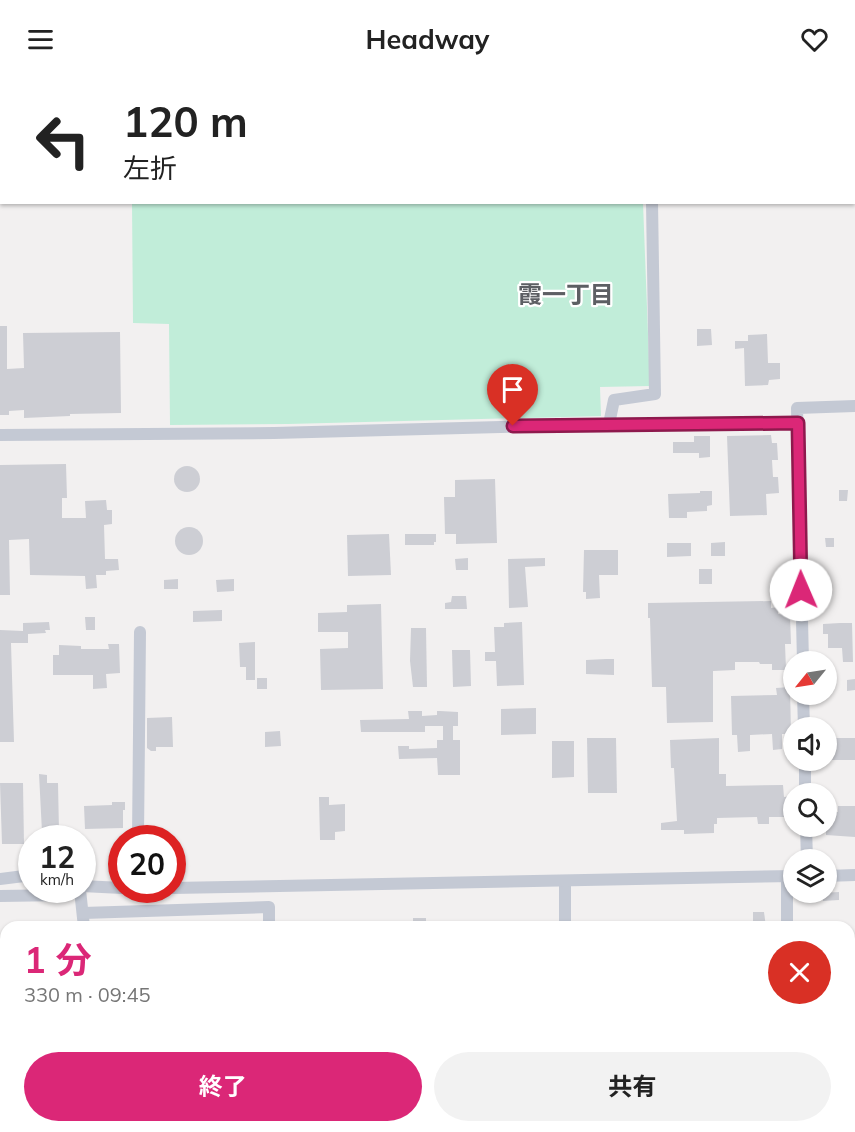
<!DOCTYPE html>
<html lang="ja">
<head>
<meta charset="utf-8">
<style>
  body { margin:0; font-family:Mulish,"Noto Sans JP",sans-serif; background:#f2f2f2; color:#222; height:100vh; display:flex; flex-direction:column; font-size:22px; white-space:nowrap }
  * { box-sizing:border-box; margin:0 }
  p { font-size:20px; color:#767676 }
  .icon { flex:none; width:33px; height:33px; fill:none; stroke:currentColor; stroke-width:2; stroke-linecap:round; stroke-linejoin:round }
  .map { position:relative; flex:1; overflow:hidden }
  .panel { position:absolute; left:0px; top:843px; width:855px; height:212px; display:flex; flex-direction:column; background:#fff; border-radius:18px 18px 0 0; box-shadow:0 2px 4px #0004 }
  .panel>* { flex:none }
  .guide { position:absolute; left:0px; top:0px; width:855px; height:126px; box-shadow:0 2px 4px #0004; background:#fff; color:#222; overflow:hidden }
  .needle { width:39px; rotate:240deg }
  .controls { position:absolute; left:783px; top:573px; display:grid; gap:12px }
  .controls a { display:grid; place-items:center; width:54px; height:54px; border-radius:50%; background:#fff; box-shadow:0 2px 4px #0004; font-size:30px }
  .speed { position:absolute; left:18px; top:747px; display:flex; gap:12px; font-size:30px; font-weight:700; text-align:center }
  .speed>* { display:grid; place-content:center; width:78px; height:78px; border-radius:50%; background:#fff; box-shadow:0 2px 4px #0004; line-height:1 }
  .speed small { font-size:15px; font-weight:400 }
  .speed .limit { border:9px solid #d22; background:#fff; color:#111 }
  .pin { position:absolute; display:grid; place-items:center; width:51px; height:51px; color:#fff; margin:-62px -26px; border-radius:50% 50% 50% 0; rotate:-45deg; box-shadow:0 0 6px #0007 }
  .pin .icon { rotate:45deg }
  .me { position:absolute; width:66px; margin:-33px; rotate:359deg; stroke-linejoin:round; filter:drop-shadow(0 0 4px #0008) }
  .turn { display:flex; align-items:center; gap:21px; height:126px; padding:0 24px; font-size:27px }
  .turn .icon { width:78px; height:78px; stroke-width:2.5 }
  .turn b { display:block; font-size:42px; line-height:51px }
  .round { display:grid; place-items:center; flex:none; width:63px; height:63px; border-radius:32px; background:#f2f2f2 }
  .headline { display:flex; align-items:center; justify-content:space-between; height:102px; padding:0 24px }
  h1 { font-size:36px; font-weight:700; line-height:45px; color:#db2777 }
  .primary-button { display:flex; gap:12px; margin-top:auto; padding:12px 24px }
  .primary-button a { flex:1; height:69px; border-radius:36px; background:#db2777; color:#fff; font-size:24px; font-weight:700; line-height:69px; text-align:center }
  .primary-button a+a { background:#f2f2f2; color:#222 }
  header { display:flex; justify-content:space-between; align-items:center; height:78px; padding:0 24px; background:#fff; font-size:27px; font-weight:700 }
  .map>svg:first-child { display:block }
  .green { fill:#c1edd9 }
  .building { fill:#cdced4 }
  .lines { fill:none; stroke-linecap:round; stroke-linejoin:round }
  .minor { stroke:#c4c9d4; stroke-width:12 }
  .route-casing { stroke:#8e194d; stroke-width:15 }
  .route { stroke:#db2777; stroke-width:10 }
  .labels { text-anchor:middle; stroke-width:4.5; stroke-linejoin:round; paint-order:stroke }
  .neighbourhood-label { font-size:24px; font-weight:bold; fill:#5d5f64; stroke:#fff }
</style>
</head>
<body>
<header><svg class="icon" aria-label="menu" viewBox="0 0 24 24"><path d="M4 6h16M4 12h16M4 18h16"/></svg>Headway<svg class="icon" aria-label="heart" viewBox="0 0 24 24"><path d="M12 20l-8-8c-3-5 5-10 8-4 3-6 11-1 8 4z"/></svg></header>
<div class="map">
<svg width="855" height="1054" viewBox="0 0 855 1054">
  <rect width="100%" height="100%" fill="#f2f0f0"/>
  <path class="green" d="M132,125H643L650,308L600,309L601,338L288,346L170,347L169,246L133,245Z"/>
  <g class="building">
    <path d="M0,248H7V291L24,290L23,255L120,254L121,335L70,336V338L24,340V332L9,333V337H0Z"/>
    <path d="M697,251H711L712,267L697,268Z"/>
    <path d="M767,256L768,285H780V301L769,302L768,307L745,308L744,270L735,271V263H748V257Z"/>
    <path d="M771,357L772,365H777L778,382H772L773,399H778L779,415L766,416L767,437L730,438L727,358Z"/>
    <path d="M694,358H710V379L699,380V375H673V364H694Z"/>
    <path d="M66,386L67,420H62V440H86L85,423L106,422L107,432H112V446L104,447L105,481H118L119,492L106,493V497H96L97,510L86,511L85,498L30,497L29,461L9,462L10,517H0V387Z"/>
    <circle cx="187" cy="401" r="13"/>
    <path d="M495,401L497,465L456,466V456H445L444,419H455V402Z"/>
    <path d="M839,412H848L847,423H839Z"/>
    <path d="M700,413H712V427L707,428V433L687,434V440H669L668,416L700,415Z"/>
    <circle cx="189" cy="463" r="14"/>
    <path d="M389,456L391,497L348,498L347,457Z"/>
    <path d="M405,456H436V464H434V467H405Z"/>
    <path d="M825,460H834V469H826Z"/>
    <path d="M725,464V478H711V465Z"/>
    <path d="M667,465H691V478L667,479Z"/>
    <path d="M584,472H618V497H599L600,520L586,521V514H583Z"/>
    <path d="M468,480V492H456L455,481Z"/>
    <path d="M545,480V488L525,489L528,529L509,530L508,481Z"/>
    <rect x="699" y="491" width="13" height="15"/>
    <path d="M178,501V511H164V502Z"/>
    <path d="M234,501V513L217,514L216,502Z"/>
    <path d="M452,518H466L467,531H445V525L451,524Z"/>
    <path d="M771,523V530L778,529V536L790,537L791,566H785L786,592H772V586H760L759,584H735V592L713,593V644L667,645L666,609H652L650,540H648V525Z"/>
    <path d="M381,526L383,611L321,612L320,571L348,570V554H318V535L347,534V527Z"/>
    <path d="M222,532V543L193,544V533Z"/>
    <path d="M85,539H95V552H86Z"/>
    <path d="M49,544L50,552H45L46,555L28,556V565H11L14,664H0V552L23,553V545Z"/>
    <path d="M522,544L524,607L497,608L496,583H485V574H495L494,549H504V545Z"/>
    <path d="M840,545H852L853,584H843L842,570H828V556H823V546Z"/>
    <path d="M411,550H426L427,609H413L410,583Z"/>
    <path d="M255,564V602H246V589H240L239,565Z"/>
    <path d="M108,566H119L120,595L106,596L107,610L93,611V597H53V577H59V567L81,568V571H109Z"/>
    <path d="M452,572H470L471,608L453,609Z"/>
    <path d="M606,581H614V597L586,596V582Z"/>
    <rect x="257" y="600" width="10" height="11"/>
    <path d="M855,601V612L847,613V602Z"/>
    <path d="M790,609L791,656H782V671L773,672L772,656L750,657V673L738,674L737,657H732L731,618L777,617L776,610Z"/>
    <path d="M536,630V656L501,657V631Z"/>
    <path d="M408,633H422V638L437,637V633H440L458,634V648H453V662H460V697H438L437,680L399,681L398,668H409V671L437,670V662H443V648H425V654H361L360,642L409,641Z"/>
    <path d="M172,639L173,669H156V673H151L147,670V640Z"/>
    <path d="M280,653L281,668L265,669V654Z"/>
    <path d="M587,660H616L617,715H588Z"/>
    <path d="M719,660V696H726V708L783,707L784,719L793,718V739H769V746H758L757,739L717,740V746H714V755L684,756V752H661V745L677,743L674,690H671L670,662Z"/>
    <rect x="830" y="660" width="25" height="22"/>
    <path d="M552,663H574V699L552,700Z"/>
    <path d="M39,696L47,697V705H58L59,754H42Z"/>
    <path d="M0,705H23L24,766H2Z"/>
    <path d="M319,719H329V727L345,726V753L335,754V762H320Z"/>
    <path d="M112,724H125V732H123V750L85,751L84,728L112,727Z"/>
    <path d="M838,728H855V759L826,757V744H830V734H838Z"/>
    <path d="M839,814V822L823,823L822,815Z"/>
    <path d="M753,834H764L766,849H753Z"/>
    <rect x="413" y="840" width="13" height="9"/>
  </g>
  <g class="lines">
    <g class="minor">
      <path d="M650,0V2"/>
      <path d="M609,346L614,322L655,316L652,124"/>
      <path d="M0,357L274,355L609,346L656,347L798,345"/>
      <path d="M803,584L797,330L855,328"/>
      <path d="M803,616L804,650"/>
      <path d="M805,682V716"/>
      <path d="M806,748L807,782"/>
      <path d="M138,760L140,554"/>
      <path d="M787,798V849"/>
      <path d="M826,798L855,797"/>
      <path d="M0,801L32,797"/>
      <path d="M565,804V849"/>
      <path d="M82,808L122,810"/>
      <path d="M172,810L794,798"/>
      <path d="M80,812L84,849"/>
      <path d="M0,818L65,817L74,812"/>
      <path d="M83,835L269,829V849"/>
      <path d="M89,1048V1054"/>
      <path d="M270,1048V1054"/>
      <path d="M567,1048V1054"/>
      <path d="M791,1048V1054"/>
    </g>
  </g>
  <g class="lines">
    <g class="route-casing">
      <path id="route" d="M513,348L798,345L801,512"/>
    </g>
    <use href="#route" class="route"/>
  </g>
  <g class="labels">
    <g class="neighbourhood-label">
      <text x="566" y="225">霞一丁目</text>
    </g>
  </g>
</svg>
<div class="controls">
<a><svg class="needle" viewBox="-14 -14 28 28"><path d="M0-13l5 13h-10z" fill="#e53935"/><path d="M0 13l5-13h-10z" fill="#767676"/></svg></a>
<a><svg class="icon" aria-label="sound" viewBox="0 0 24 24"><path d="M4 9h4l5-4v14l-5-4H4zM17 9q2 3 0 6"/></svg></a>
<a><svg class="icon" aria-label="search" viewBox="0 0 24 24"><circle cx="10" cy="10" r="6"/><path d="M15 15l6 6"/></svg></a>
<a><svg class="icon" aria-label="layers" viewBox="0 0 24 24"><path d="M12 4l9 5-9 5-9-5zM3 14l9 5 9-5"/></svg></a>
</div>
<div class="speed"><div>12<small>km/h</small></div><div class="limit">20</div></div>
<div class="pin" style="left:513px;top:348px;background:#d93025"><svg class="icon" aria-label="arrive" viewBox="0 0 24 24"><path d="M6 21V4h12l-3 4 3 4H6"/></svg></div>
<svg class="me" style="left:801px;top:512px" viewBox="-20 -20 40 40"><circle r="19" fill="#fff"/><path d="M0-13L10 11 0 6-10 11z" fill="#db2777"/></svg>
<div class="guide">
<div class="turn"><svg class="icon" aria-label="left" viewBox="0 0 24 24"><path d="M17 20v-9H6M10 6l-5 5 5 5"/></svg><div><b>120 m</b>左折</div></div>
</div>
<section class="panel">
<div class="headline"><div><h1>1 分</h1><p>330 m · 09:45</p></div><a class="round" style="background:#d93025;color:#fff"><svg class="icon" aria-label="close" viewBox="0 0 24 24"><path d="M6 6l12 12M18 6L6 18"/></svg></a></div>
<div class="primary-button"><a>終了</a><a>共有</a></div>
</section>
</div>
</body>
</html>
